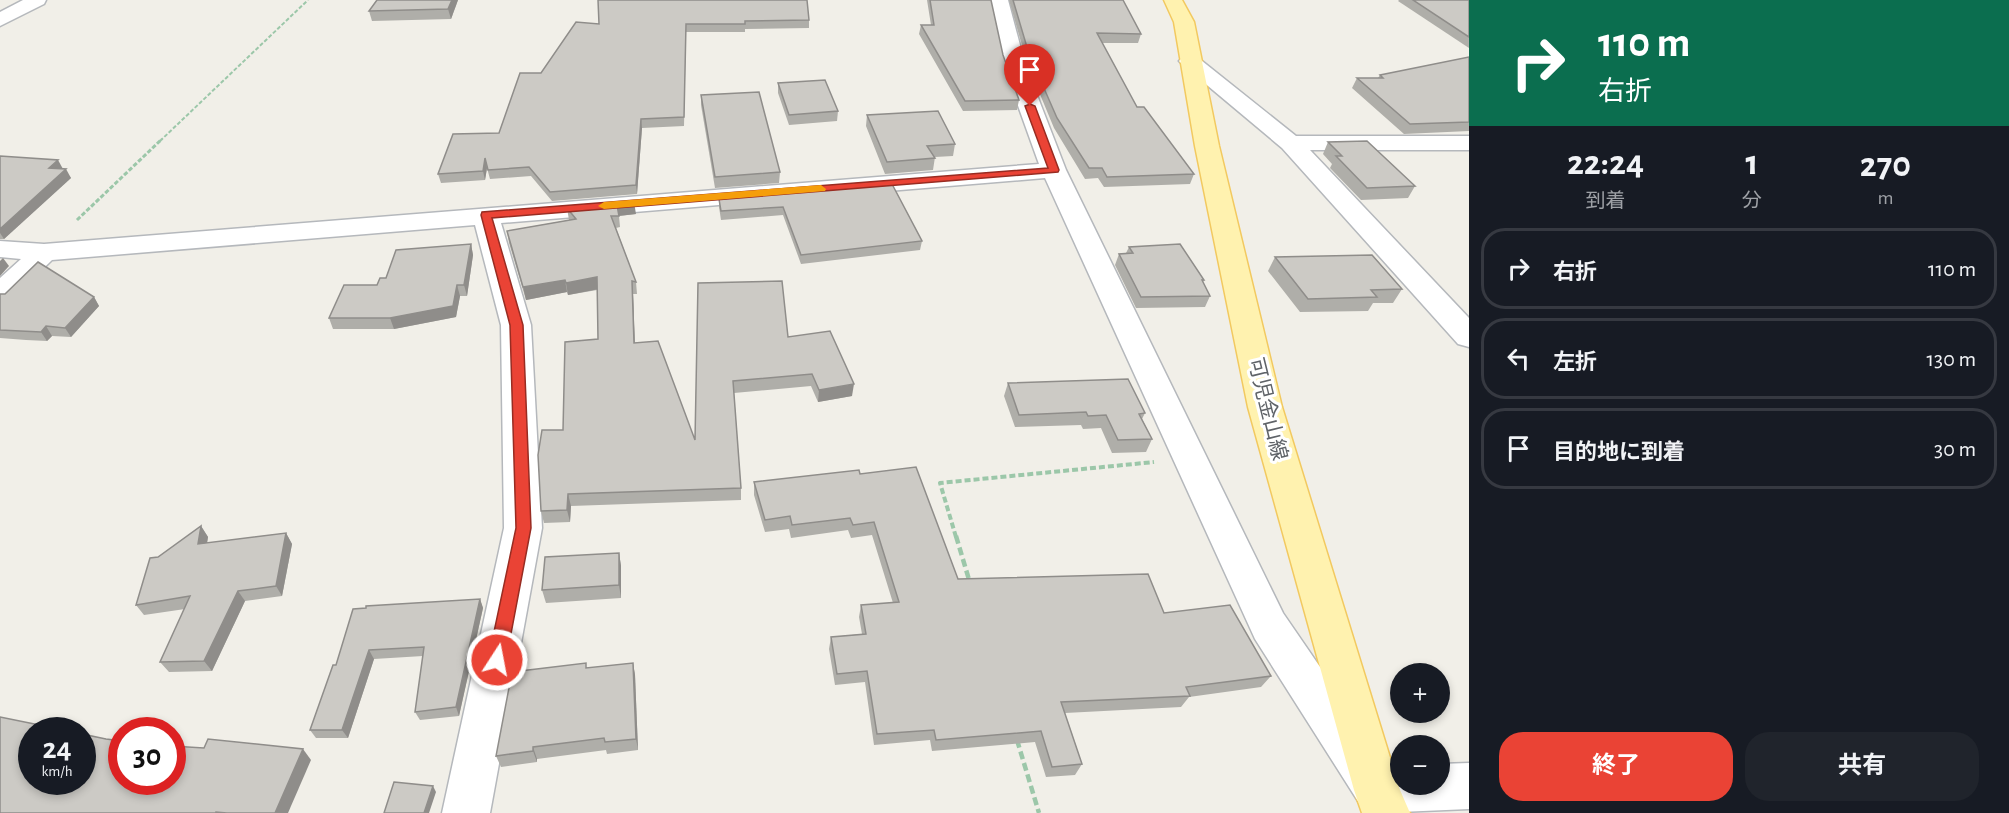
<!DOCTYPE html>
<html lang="ja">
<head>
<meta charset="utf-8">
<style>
  body { margin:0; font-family:"Alegreya Sans","Noto Sans JP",sans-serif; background:#20242c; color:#f1f3f6; height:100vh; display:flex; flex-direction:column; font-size:22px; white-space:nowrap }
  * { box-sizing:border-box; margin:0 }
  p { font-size:20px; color:#9ea1a6 }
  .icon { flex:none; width:33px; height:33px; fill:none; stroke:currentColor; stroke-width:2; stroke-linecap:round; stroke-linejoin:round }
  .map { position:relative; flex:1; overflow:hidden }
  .panel { display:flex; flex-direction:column; background:#171b24; width:540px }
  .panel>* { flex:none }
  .banner { background:#0b6e4f; color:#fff; overflow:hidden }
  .tools { position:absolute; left:1390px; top:663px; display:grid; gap:12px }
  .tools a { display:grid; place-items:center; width:60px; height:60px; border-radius:50%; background:#171b24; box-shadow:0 3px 9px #0003; font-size:30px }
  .speed { position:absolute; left:18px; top:717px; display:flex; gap:12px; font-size:30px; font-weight:700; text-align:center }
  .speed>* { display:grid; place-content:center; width:78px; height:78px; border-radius:50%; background:#171b24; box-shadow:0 3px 9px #0003; line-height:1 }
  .speed small { font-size:15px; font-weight:400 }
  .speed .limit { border:9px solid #d22; background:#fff; color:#111 }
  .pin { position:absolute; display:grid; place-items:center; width:51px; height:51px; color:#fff; margin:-62px -26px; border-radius:50% 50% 50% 0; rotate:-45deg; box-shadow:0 0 6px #0007 }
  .pin .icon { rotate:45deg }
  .me { position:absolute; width:66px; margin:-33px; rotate:11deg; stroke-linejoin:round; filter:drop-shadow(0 0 4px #0008) }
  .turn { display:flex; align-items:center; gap:21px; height:126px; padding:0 30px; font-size:27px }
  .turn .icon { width:78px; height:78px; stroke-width:2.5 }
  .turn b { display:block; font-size:42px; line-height:51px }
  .eta { display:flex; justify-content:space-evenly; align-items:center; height:102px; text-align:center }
  .eta b { font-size:36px; font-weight:700; line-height:42px }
  .action { display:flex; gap:12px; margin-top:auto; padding:12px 30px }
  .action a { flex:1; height:69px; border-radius:24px; background:#ea4335; color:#fff; font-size:24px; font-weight:700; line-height:69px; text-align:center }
  .action a+a { background:#20242c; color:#f1f3f6 }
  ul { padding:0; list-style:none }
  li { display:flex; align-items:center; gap:18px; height:81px; margin:0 12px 9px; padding:0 18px; border:3px solid #363941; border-radius:24px }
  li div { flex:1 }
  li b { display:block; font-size:22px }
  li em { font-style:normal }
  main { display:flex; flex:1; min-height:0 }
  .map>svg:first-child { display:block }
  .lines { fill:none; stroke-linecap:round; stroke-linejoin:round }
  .minor-casing { stroke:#b5b8bc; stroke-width:3 }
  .primary-casing { stroke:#f2c960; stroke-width:3 }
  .path-far3 { stroke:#9cc7a9; stroke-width:2; stroke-dasharray:4 2; stroke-linecap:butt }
  .path-far2 { stroke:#9cc7a9; stroke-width:3; stroke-dasharray:4.5 2; stroke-linecap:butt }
  .path-far1 { stroke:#9cc7a9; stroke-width:4; stroke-dasharray:6 3; stroke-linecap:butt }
  .path { stroke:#9cc7a9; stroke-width:4.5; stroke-dasharray:8 4; stroke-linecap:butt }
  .minor { fill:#fff; fill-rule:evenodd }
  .primary { fill:#fff2af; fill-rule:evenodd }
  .wall { fill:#afaea9 }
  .shaded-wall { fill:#8f8d8a }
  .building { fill:#cccac5; stroke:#8f8d8a; stroke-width:1.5 }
  .route { fill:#ea4335; stroke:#982c22; stroke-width:1.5 }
  .slow { fill:#f59e0b }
  .labels { text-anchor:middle; stroke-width:6; stroke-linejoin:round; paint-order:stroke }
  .street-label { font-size:21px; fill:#5f6368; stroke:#fff }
</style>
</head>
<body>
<main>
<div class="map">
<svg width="1469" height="813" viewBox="0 0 1469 813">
  <rect width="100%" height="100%" fill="#f1efe8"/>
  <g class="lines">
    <g class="minor-casing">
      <g id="minor">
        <path d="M23,0H46L44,4L0,26V12Z"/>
        <path d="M990,0H1008L1025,64L1066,170L1283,613L1388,766H1401V784H1440V764L1469,763V809L1377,813L1361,806L1255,639L1045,178L501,223L531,325L542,528L490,813H442L504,528L501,325L475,225L52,260L10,301L0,303V278L21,259L0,257V241L44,244L1039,164L1003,64Z"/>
        <path d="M1190,55L1197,57L1296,136H1469V150H1310L1469,318V347L1458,344L1282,148L1183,65L1179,61L1183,57Z"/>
      </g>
    </g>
    <g class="primary-casing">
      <path id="primary" d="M1164,0H1182L1194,22L1219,146L1282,407L1400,790L1410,813H1362L1354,790L1248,407L1195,146L1174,22Z"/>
    </g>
    <path class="path-far3" d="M160,141L308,0"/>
    <path class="path-far2" d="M77,220L162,139"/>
    <path class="path-far1" d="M956,537L940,483L1154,462"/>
    <g class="path">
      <path d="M956,536L970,583"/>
      <path d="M1017,740L1039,813"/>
    </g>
    <use href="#minor" class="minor"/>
    <use href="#primary" class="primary"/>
  </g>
  <g class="wall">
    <path d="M377,0H458L451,19L372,21L369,11Z"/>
    <path d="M927,0H991L1003,55L1019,100L1017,110L963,111L919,34L921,25H931Z"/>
    <path d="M1009,0H1119L1141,34L1138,43H1102L1137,107L1194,174L1190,184L1104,187L1098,178L1085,179L1054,128L1027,63Z"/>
    <path d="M1399,0H1469V48L1398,1Z"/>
    <path d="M809,20V28L745,29V32H686L684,126L642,128L637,194L552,201L531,176L490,179L487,168L485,180L441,183L438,174L499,133L541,73L599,24Z"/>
    <path d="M1469,57V131L1404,134L1352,88L1357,78H1378L1380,75Z"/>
    <path d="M778,83L838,111L837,121L789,125L778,93Z"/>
    <path d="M701,95L780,172L779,183L715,188L701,105Z"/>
    <path d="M867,115L955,144L953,156L935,157L933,170L885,174L866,126Z"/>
    <path d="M1328,142L1415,186L1408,198L1361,200L1330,168L1332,164L1323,154Z"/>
    <path d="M0,156L63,169L71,178L4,239H0Z"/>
    <path d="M892,184L922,241L920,250L801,264L783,215L721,220L719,207V199Z"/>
    <path d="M567,208L636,214L619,216L620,227L616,228L636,282L637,294H633L635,343L695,440L698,283L788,337L852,396L818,402L811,386L734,393L741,488V500L571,506L570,522L544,523L541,511L563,430L598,339L597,290L568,295L567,292L526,300L509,243L507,231L569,220Z"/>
    <path d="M471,244L473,255L467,296H460L456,317L394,329H333L329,318L377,285L386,278Z"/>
    <path d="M1129,247L1204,280L1203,282L1210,296L1205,307L1136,308L1115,265L1119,254L1126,253Z"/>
    <path d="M1275,257L1402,289L1393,303H1373L1368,311L1300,312L1268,271Z"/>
    <path d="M0,294L94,297L99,306L71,337L52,336L47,341L26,340L0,338Z"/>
    <path d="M1008,383L1145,413L1142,419L1152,439L1146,452L1112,453L1101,428L1083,429L1081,425L1015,427L1004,396Z"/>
    <path d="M860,474L958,579L1164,613L1271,676L1261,687L1189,697L1181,707L1065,713L1082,764L1075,775L1046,777L1035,742L932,751L930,740L874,745L865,682L835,685L829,649L831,637L862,634L859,617L861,605L893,603L872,535L851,538L848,530L791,538L789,529L765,532L754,495V482Z"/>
    <path d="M201,526L208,537L207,543L286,533L292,544L282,596L245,601L212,671L169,672L160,662L185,609L144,615L136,605L158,557Z"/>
    <path d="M619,553L621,566V598L546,603L542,590Z"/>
    <path d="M480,599L483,608L459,716L420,720L415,712L423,656L374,659L348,738H316L310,730L336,665Z"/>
    <path d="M633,663L635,675L638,750L607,754L606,750L537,759V762L501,767L496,756L587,668Z"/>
  </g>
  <g class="shaded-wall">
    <path d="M452,0H458L451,19L448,9Z"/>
    <path d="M641,119L642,128L637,194L636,185Z"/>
    <path d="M485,158L487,168L485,180L483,171Z"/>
    <path d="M58,160L63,169L49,168Z"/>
    <path d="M66,169L71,178L4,239L0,233V229Z"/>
    <path d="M634,202L636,214L618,216L617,205Z"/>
    <path d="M471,244L473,255L467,296L464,285Z"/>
    <path d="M3,258L9,266L0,276V261Z"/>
    <path d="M597,277L599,289L568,295L566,283Z"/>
    <path d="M565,280L567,292L526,300L523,287Z"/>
    <path d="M632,281L633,294L635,356L634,343Z"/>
    <path d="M457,285L460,296L456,317L394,329L390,318Z"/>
    <path d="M94,297L99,306L71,337L65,328Z"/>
    <path d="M46,326L52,336L47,341L41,332Z"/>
    <path d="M854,384L852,396L818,402L819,390Z"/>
    <path d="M568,494L571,506L570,522L567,510Z"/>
    <path d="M201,526L208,537L205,554L198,544Z"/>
    <path d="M286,533L292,544L282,596L276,586Z"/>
    <path d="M619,553L621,566V598L619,585Z"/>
    <path d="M238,591L245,601L212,671L204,661Z"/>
    <path d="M480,599L483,608L459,716L456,707Z"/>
    <path d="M369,650L374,659L348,738L342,730Z"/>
    <path d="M633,663L635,675L638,750L636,739Z"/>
    <path d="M533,747L537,759V762L533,751Z"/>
    <path d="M303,749L311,760L288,813H275Z"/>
    <path d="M433,786L436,792L429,813H424Z"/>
  </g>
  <g class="building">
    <path d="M377,0H452L448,9L369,11Z"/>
    <path d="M598,0H807L809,20L745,21V24H686L684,117L641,119L636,185L550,192L529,167L488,170L485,158L483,171L438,174L453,134L499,133L520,73H541L576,22L599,24Z"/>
    <path d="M930,0H991L1003,55L1019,100L965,101L921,25H934Z"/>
    <path d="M1013,0H1123L1141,34L1097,33L1137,107H1144L1194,174L1107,177L1102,168H1089L1057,118L1029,54Z"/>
    <path d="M1413,0H1469V37Z"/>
    <path d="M1469,57V122L1410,124L1357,78H1383L1380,75Z"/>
    <path d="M825,80L838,111L789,115L778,83Z"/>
    <path d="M759,92L780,172L715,177L701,95Z"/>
    <path d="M938,111L955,144L927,146L935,158L887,162L867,115Z"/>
    <path d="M1367,141L1415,186L1367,188L1336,156H1342L1328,142Z"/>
    <path d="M0,156L58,160L49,168L66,169L0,229Z"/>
    <path d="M892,184L922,241L801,255L783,207L721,211L719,199Z"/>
    <path d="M634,202L617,205L619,216H611L636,282L632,281L634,343L658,341L695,440L698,283L782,281L788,337L830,331L854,384L819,390L812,374L733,381L741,488L568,494L567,510L541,511L538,455L542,430H563L565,342L598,339L597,277L566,283L565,280L523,287L507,231L576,219L567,208Z"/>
    <path d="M471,244L464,285H457L453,306L390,318H329L344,285H377L380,278H386L396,250Z"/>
    <path d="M1180,244L1204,280H1202L1210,296L1141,297L1119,254L1133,253L1129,247Z"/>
    <path d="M1372,255L1402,289L1371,290L1377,297L1308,299L1275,257Z"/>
    <path d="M38,262L94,297L65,328L46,326L41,332L0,330V294H5Z"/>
    <path d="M1128,379L1145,413L1139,414L1152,439L1118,440L1106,415L1088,416L1086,412L1019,415L1008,383Z"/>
    <path d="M916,467L958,579L1148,574L1164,613L1230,605L1271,676L1186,687L1190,696L1061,702L1082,764L1052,767L1041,731L936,740L934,730L877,734L867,671L837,674L831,637L866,634L861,605L899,602L874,522L853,525L850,518L792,525L790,516L765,520L754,482L859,470L860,474Z"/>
    <path d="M201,526L198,544L286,533L276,586L238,591L204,661L160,662L190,596L136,605L150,558L158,557Z"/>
    <path d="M619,553V585L542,590L545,557Z"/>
    <path d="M480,599L456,707L415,712L424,647L369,650L342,730H310L333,665H336L353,609L366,608V606Z"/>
    <path d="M586,663V668L633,663L636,739L605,742L604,738L533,747V751L496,756L512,672Z"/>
    <path d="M0,717L64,730H32V782H82V734L106,739L122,741V782H172V746L204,748L208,739L303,749L275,813H227L216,812V813H0Z"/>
    <path d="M394,782L433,786L424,813H384Z"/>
  </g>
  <path class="route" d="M1030,104L1035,106L1059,170L1058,172L492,218L523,325L531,528L506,660L503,665L497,668L491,665L488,660L516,528L510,325L481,215L482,212L1048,168L1025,106Z"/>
  <path class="slow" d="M821,185L826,189L825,191L604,209L598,206L604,202Z"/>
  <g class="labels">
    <g class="street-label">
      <text transform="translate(1268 409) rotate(76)" y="7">可児金山線</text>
    </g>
  </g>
</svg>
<div class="tools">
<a>+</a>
<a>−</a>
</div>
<div class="speed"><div>24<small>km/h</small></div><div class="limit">30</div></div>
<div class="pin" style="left:1030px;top:106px;background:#d93025"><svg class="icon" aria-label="arrive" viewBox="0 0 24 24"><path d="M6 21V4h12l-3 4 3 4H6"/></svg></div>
<svg class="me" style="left:497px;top:660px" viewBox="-20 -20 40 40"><circle r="17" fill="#ea4335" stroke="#fff" stroke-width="3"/><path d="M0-11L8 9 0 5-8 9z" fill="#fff"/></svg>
</div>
<section class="panel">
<div class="banner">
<div class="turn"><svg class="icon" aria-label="right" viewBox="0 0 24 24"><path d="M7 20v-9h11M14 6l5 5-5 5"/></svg><div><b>110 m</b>右折</div></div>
</div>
<div class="eta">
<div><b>22:24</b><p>到着</p></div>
<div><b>1</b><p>分</p></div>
<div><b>270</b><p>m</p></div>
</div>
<ul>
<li><svg class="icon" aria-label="right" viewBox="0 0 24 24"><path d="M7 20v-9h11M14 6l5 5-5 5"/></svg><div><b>右折</b></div><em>110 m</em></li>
<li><svg class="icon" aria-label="left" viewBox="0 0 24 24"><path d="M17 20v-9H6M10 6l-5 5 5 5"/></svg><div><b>左折</b></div><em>130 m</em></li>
<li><svg class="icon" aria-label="arrive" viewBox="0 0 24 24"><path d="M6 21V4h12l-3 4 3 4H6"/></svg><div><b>目的地に到着</b></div><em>30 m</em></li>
</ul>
<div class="action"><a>終了</a><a>共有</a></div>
</section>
</main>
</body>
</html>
